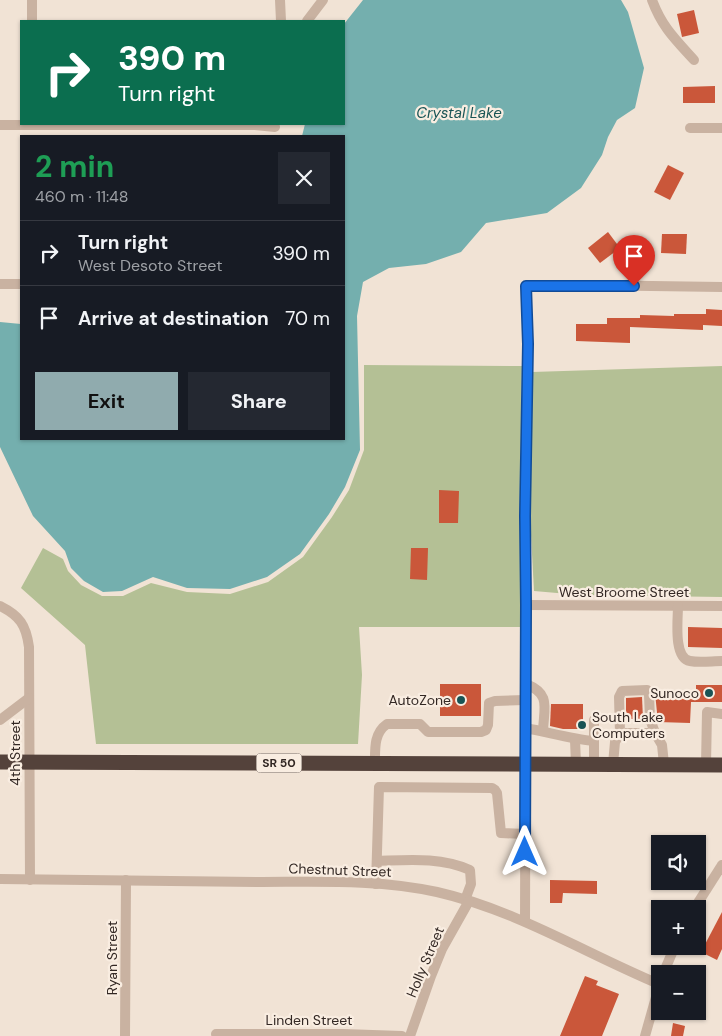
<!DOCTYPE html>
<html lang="en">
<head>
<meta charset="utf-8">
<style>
  body { margin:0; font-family:"DM Sans",sans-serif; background:#242831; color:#f1f3f6; height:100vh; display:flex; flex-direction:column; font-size:19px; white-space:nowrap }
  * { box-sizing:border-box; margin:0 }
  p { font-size:16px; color:#9ea1a6 }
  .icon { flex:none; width:28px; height:28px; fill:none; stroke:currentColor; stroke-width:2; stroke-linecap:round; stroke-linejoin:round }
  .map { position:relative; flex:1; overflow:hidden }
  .drawer { position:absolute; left:20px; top:135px; width:325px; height:305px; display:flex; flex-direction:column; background:#171b24; border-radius:0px; box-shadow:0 1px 4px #0004 }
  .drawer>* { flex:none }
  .hud { position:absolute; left:20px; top:20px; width:325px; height:105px; border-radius:0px; box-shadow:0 1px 4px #0004; background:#0b6e4f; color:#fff; overflow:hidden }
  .controls { position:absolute; left:651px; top:835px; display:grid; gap:10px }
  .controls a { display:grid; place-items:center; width:55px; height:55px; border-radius:0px; background:#171b24; box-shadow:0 1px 4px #0004; font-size:25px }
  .pin { position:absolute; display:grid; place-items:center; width:42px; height:42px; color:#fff; margin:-51px -21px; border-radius:50% 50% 50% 0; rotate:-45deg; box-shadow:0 0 5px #0007 }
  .pin .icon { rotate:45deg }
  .me { position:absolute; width:55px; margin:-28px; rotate:0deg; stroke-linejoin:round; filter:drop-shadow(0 0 4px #0008) }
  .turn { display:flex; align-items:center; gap:18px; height:105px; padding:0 15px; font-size:22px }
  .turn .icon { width:65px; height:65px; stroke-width:2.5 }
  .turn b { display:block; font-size:35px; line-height:42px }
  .round { display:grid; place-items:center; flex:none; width:52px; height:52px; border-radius:0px; background:#242831 }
  .overview { display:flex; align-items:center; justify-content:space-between; height:85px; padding:0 15px }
  h1 { font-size:30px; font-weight:700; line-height:38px; color:#1e9e55 }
  .action { display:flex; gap:10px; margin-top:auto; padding:10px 15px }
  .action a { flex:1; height:58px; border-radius:0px; background:#90abae; color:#111; font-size:20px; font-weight:700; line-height:58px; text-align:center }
  .action a+a { background:#242831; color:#f1f3f6 }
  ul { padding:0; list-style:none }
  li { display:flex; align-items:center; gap:15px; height:65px; padding:0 15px; border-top:1px solid #363941 }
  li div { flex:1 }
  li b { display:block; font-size:19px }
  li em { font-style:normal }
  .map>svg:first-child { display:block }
  .green { fill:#b4c095 }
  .water { fill:#74afae }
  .building { fill:#ca573a }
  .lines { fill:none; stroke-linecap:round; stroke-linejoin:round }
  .minor { stroke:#c9b2a1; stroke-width:10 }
  .highway { stroke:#54423b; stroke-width:15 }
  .route-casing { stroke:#114b97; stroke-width:12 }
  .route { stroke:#1a73e8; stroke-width:9 }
  .poi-dot { fill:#195455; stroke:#f9ede1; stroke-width:2 }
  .labels { text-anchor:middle; stroke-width:4.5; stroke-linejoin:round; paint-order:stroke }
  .shield { fill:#f9ede1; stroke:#6e635d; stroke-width:1 }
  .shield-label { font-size:12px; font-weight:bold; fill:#332824 }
  .street-label { font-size:14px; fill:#332824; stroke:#f9ede1 }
  .poi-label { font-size:14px; fill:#332824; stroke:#f9ede1; text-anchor:end }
  .water-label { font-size:15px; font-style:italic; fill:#195455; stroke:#f9ede1 }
</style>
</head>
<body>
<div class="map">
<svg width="722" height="1036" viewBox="0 0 722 1036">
  <rect width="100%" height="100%" fill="#f1e3d5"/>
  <g class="green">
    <path d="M364,365L522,366L520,516L521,627H359L362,675L358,744H96L85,645L21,588L43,548L63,559L68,571L81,585L102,596H123L151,583L187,592L230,594L268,582L303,557L332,517L349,490L364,450Z"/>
    <path d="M722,366V597L580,595L534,591L530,516L532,372Z"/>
  </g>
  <path class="water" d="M363,0H621L628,12L644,68L635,108L617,120L608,137L602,155L581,188L547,213L486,223L461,252L426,264L389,268L363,282L357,316L360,450L345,487L329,514L300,554L267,577L230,589L187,588L153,577L122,591L103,592L84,581L71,568L65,551L33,516L0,447V322L21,324V439H344V136H302L305,124H344V24Z"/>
  <g class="building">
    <path d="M694,10L699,33L682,37L677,14Z"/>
    <path d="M715,86V103H683V87Z"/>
    <path d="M668,165L684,173L670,200L654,192Z"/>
    <path d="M608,232L620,248L600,263L588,248Z"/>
    <path d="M662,234H687L686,254L661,253Z"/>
    <path d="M706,309L722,310V326L703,325V330L630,327V343L576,341V324H607V318H640V315L674,316V314H706Z"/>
    <path d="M439,490L459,491L458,523H439Z"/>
    <path d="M411,548H428L427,580L410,579Z"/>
    <path d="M688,627L722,628V648L688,647Z"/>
    <rect x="440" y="684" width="41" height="32"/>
    <path d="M696,685H722V702H691L690,723L658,722L655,693H696Z"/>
    <path d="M642,697L643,719H626V698Z"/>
    <path d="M551,704H583V729H563L550,726Z"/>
    <path d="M550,880L597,881V894L563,893L562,903H550Z"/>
    <path d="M722,912V949L717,960L701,952Z"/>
    <path d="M585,976L598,981L596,985L619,994L602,1036H560Z"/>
    <path d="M673,1023L685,1026L683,1036H671Z"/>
  </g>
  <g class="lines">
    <g class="minor">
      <path d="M280,0L281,21"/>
      <path d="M652,0C662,27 675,39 694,60"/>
      <path d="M32,21V0"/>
      <path d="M307,21L323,0"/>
      <path d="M0,125H255L275,127"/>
      <path d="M690,128H722"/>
      <path d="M0,284H21"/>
      <path d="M526,605L722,606"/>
      <path d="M0,606C20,616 26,625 29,647L30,880"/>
      <path d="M678,606C678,619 673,658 690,661C700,663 712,661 722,661"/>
      <path d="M526,684C551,694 544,707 543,731"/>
      <path d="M0,720L29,698"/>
      <path d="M525,728C548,732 571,739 594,741"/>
      <path d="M620,733H655"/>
      <path d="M575,740L576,764"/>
      <path d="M375,763C375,748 374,733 387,724H420L428,732H481L486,730L488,725L489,703L495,701L525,700"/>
      <path d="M594,764V720"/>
      <path d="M613,764L615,742L620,733L619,697L622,691L647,690L649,695L650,719L655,733L662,745L664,764"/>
      <path d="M706,765L707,712L722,714"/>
      <path d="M377,861C409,860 440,857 470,870L471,884L465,900"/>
      <path d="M0,879C86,880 171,881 257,882C316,882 379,879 437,892C516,910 585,953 659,984"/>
      <path d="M376,884L379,787L492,788L495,790L497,793L501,833L525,834"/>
      <path d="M694,909L722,865"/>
      <path d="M525,921L526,605L525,516L528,343L526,286L581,285L722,287"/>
      <path d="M663,974L675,946"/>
      <path d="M216,1034H343L402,1036"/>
      <path d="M125,1036L126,880"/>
      <path d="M410,1036L431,976L442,949L469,901"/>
      <path d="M645,1036L660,983"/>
    </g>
    <path class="highway" d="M0,762L722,765"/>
  </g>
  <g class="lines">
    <g class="route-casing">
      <path id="route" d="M525,852L526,605L525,516L528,344L526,286H634"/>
    </g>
    <use href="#route" class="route"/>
  </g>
  <g class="poi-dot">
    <circle cx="709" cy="693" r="5"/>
    <circle cx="461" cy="700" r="5"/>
    <circle cx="582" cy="725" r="5"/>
  </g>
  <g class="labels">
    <rect class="shield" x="256.5" y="753.5" width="45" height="19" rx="4"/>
    <g class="shield-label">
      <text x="279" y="767">SR 50</text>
    </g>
    <g class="street-label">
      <text x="624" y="597">West Broome Street</text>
      <text transform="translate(15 753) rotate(-90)" y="5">4th Street</text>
      <text transform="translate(340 870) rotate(2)" y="5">Chestnut Street</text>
      <text transform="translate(112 958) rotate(-90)" y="5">Ryan Street</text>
      <text transform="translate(425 962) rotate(-67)" y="5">Holly Street</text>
      <text x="309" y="1025">Linden Street</text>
    </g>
    <g class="poi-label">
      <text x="699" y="698">Sunoco</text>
      <text x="451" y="705">AutoZone</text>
      <text x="592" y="722" text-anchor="start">South Lake<tspan x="592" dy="16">Computers</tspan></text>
    </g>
    <g class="water-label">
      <text x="459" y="118">Crystal Lake</text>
    </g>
  </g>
</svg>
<div class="controls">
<a><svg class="icon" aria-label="sound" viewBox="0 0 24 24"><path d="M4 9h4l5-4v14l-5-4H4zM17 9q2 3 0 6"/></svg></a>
<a>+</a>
<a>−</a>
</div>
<div class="pin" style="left:634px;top:286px;background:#d93025"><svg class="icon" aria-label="arrive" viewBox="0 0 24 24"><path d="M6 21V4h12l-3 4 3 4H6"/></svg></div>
<svg class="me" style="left:525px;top:852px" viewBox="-20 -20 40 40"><path d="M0-17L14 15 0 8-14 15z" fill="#1a73e8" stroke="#fff" stroke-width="4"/></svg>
<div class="hud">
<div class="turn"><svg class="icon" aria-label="right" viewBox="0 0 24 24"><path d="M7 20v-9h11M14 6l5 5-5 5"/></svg><div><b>390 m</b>Turn right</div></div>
</div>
<section class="drawer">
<div class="overview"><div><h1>2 min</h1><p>460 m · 11:48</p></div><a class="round"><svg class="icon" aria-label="close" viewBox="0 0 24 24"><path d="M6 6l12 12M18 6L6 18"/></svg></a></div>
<ul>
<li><svg class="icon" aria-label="right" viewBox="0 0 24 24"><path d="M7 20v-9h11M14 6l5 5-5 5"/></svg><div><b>Turn right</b><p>West Desoto Street</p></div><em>390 m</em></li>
<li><svg class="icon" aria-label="arrive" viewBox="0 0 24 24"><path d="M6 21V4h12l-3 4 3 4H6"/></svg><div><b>Arrive at destination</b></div><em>70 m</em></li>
</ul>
<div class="action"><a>Exit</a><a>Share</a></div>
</section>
</div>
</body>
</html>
